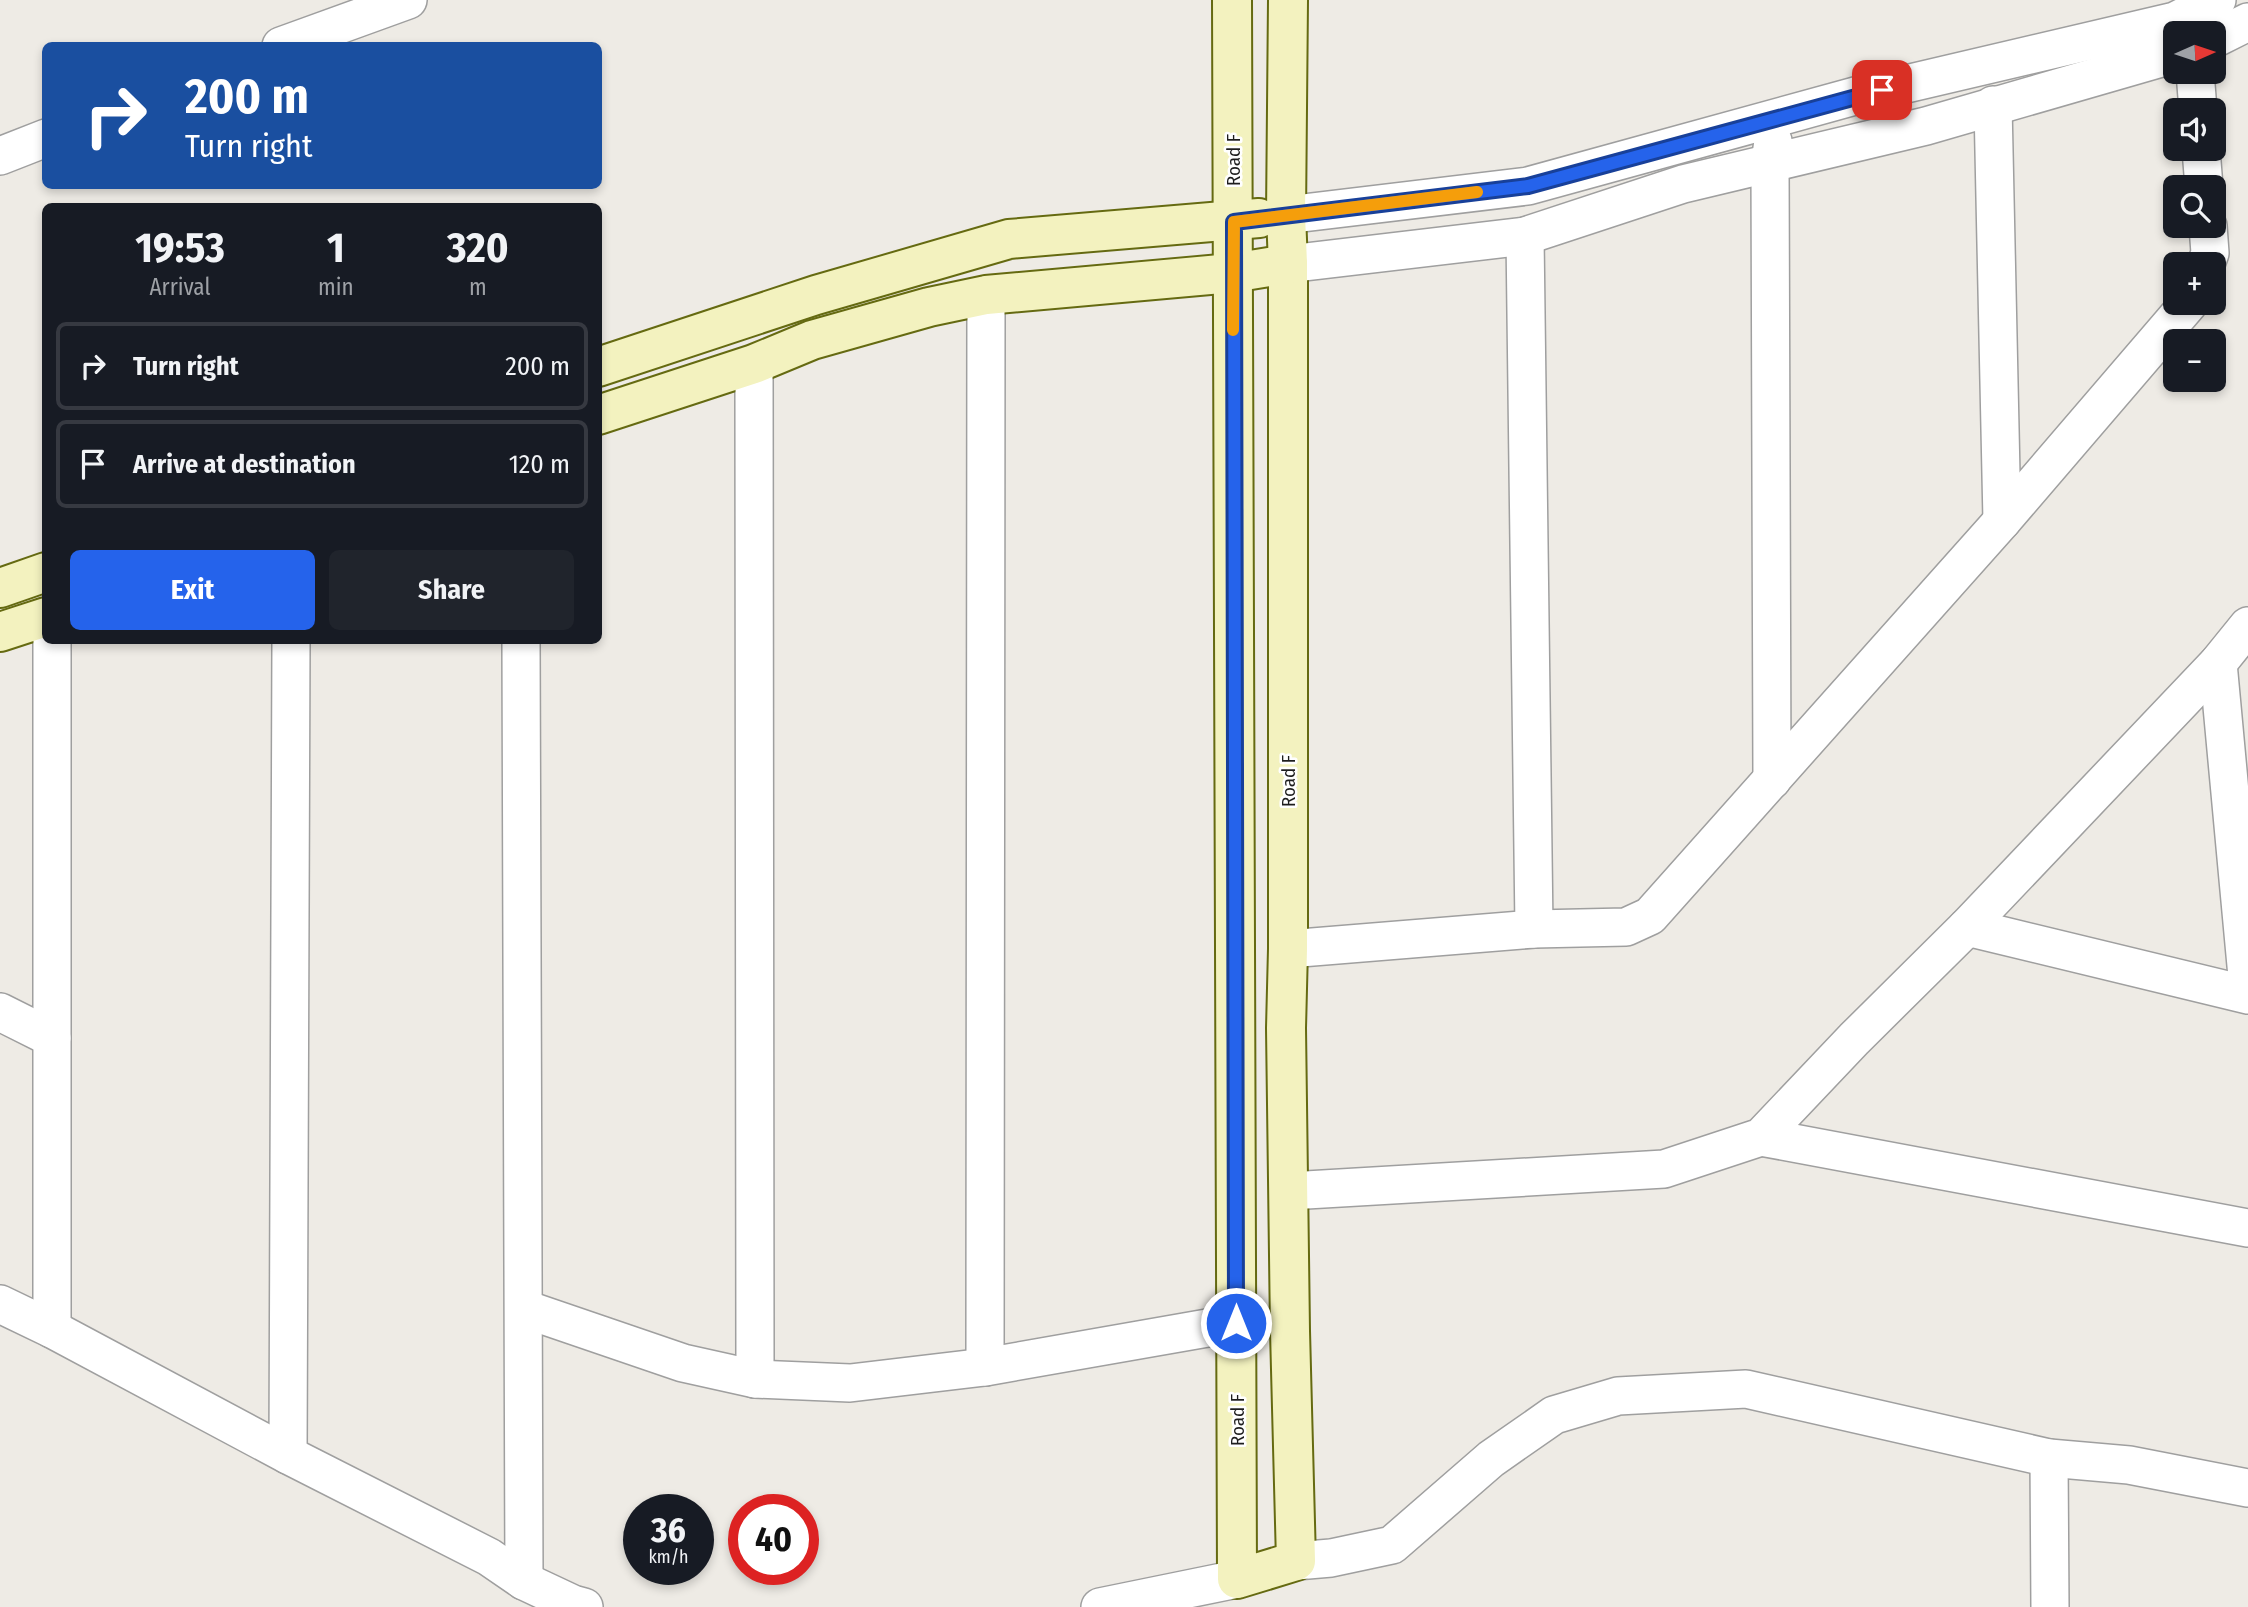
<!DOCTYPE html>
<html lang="en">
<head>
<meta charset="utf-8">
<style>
  body { margin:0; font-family:"Fira Sans Condensed",sans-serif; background:#20242c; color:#f1f3f6; height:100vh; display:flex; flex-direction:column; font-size:26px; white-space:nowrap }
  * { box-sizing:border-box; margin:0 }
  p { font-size:23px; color:#9ea1a6 }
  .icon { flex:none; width:38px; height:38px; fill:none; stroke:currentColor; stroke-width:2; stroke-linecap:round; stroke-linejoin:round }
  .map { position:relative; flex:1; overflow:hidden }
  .side { position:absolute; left:42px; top:203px; width:560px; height:441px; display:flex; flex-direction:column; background:#171b24; border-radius:10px; box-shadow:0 4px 10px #0003 }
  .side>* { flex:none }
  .banner { position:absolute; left:42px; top:42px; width:560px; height:147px; border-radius:10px; box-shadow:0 4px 10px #0003; background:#1a4fa0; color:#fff; overflow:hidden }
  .needle { width:46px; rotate:87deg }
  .buttons { position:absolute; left:2163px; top:21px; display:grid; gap:14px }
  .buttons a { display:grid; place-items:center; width:63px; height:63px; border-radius:10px; background:#171b24; box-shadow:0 4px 10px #0003; font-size:35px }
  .speed { position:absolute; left:623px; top:1494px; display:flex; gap:14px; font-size:35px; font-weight:700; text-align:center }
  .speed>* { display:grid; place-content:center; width:91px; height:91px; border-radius:50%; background:#171b24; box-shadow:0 4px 10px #0003; line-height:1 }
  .speed small { font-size:18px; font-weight:400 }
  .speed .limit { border:10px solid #d22; background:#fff; color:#111 }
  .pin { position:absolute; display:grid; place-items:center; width:60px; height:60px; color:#fff; margin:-30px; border-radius:14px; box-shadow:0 4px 10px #0006 }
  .me { position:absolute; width:77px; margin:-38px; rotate:0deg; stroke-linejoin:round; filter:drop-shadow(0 0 5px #0008) }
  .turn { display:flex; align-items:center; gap:24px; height:147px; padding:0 28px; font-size:32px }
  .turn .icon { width:91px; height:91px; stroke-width:2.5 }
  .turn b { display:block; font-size:49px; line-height:60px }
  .eta { display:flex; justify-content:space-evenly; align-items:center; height:119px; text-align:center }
  .eta b { font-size:42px; font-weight:700; line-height:49px }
  .cta { display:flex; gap:14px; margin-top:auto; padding:14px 28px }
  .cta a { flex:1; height:80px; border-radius:10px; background:#2563eb; color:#fff; font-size:28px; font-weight:700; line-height:80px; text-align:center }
  .cta a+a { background:#20242c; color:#f1f3f6 }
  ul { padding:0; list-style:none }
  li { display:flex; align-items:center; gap:21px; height:88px; margin:0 14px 10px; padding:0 14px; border:4px solid #363941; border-radius:10px }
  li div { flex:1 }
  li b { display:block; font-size:26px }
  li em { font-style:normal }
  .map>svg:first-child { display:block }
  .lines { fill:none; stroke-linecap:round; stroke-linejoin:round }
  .street-casing { stroke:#9f9f9f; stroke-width:40 }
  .secondary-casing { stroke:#656a11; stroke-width:42 }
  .street { stroke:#fff; stroke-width:37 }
  .secondary { stroke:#f3f2bf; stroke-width:38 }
  .route-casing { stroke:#184099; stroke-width:18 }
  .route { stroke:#2563eb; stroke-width:12 }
  .slow { stroke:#f59e0b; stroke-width:12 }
  .labels { text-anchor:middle; stroke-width:5; stroke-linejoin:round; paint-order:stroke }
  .street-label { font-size:19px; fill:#1e1e1e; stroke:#fff }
</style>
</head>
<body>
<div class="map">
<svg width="2248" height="1607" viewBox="0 0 2248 1607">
  <rect width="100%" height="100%" fill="#eeebe5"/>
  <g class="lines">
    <g class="street-casing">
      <g id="street">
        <path d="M2214,39L2248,22"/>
        <path d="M281,46L408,0"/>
        <path d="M2195,72L2198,110"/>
        <path d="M1993,105L2002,521"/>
        <path d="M2201,149L2204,187"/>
        <path d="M0,156L46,138"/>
        <path d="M1286,215L1528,186L1855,96L2175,21L2217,0"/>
        <path d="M1525,236L1534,929"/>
        <path d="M1288,264L1525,236L1683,184L1926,126L2175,54"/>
        <path d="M2206,264L2210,253L2208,226"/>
        <path d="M754,364L755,1379"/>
        <path d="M52,640V1329"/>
        <path d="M521,640L524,1581"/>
        <path d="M2218,663L2248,987"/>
        <path d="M1772,780L1770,163L1773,141"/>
        <path d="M1967,927L2248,995"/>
        <path d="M1288,949L1534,929L1626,927L1650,916L2002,521L2189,303"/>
        <path d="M0,1012L52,1038"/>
        <path d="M1761,1137L2248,1228"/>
        <path d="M1289,1191L1664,1169L1761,1137L1854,1039L1967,927L2218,663L2248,626"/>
        <path d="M0,1304L52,1329L288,1455L489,1557L524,1581L573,1604L584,1607"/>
        <path d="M525,1309L683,1363L755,1379L850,1383L985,1367L1236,1323"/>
        <path d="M985,1367L986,295"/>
        <path d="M288,1455L291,640"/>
        <path d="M2049,1458L2050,1607"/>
        <path d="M1296,1561L1331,1558L1392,1545L1491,1459L1554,1415L1618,1396L1746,1389L2049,1458L2129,1465L2248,1488"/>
        <path d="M1100,1607L1237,1579"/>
      </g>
    </g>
    <g class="secondary-casing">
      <g id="secondary">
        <path d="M1232,0L1237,1579L1296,1561L1290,1331L1286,1028L1288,949V264L1286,215L1288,0"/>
        <path d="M598,367L816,295L1009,239L1259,218"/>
        <path d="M598,415L754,364L812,340L929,307L986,295L1232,273L1288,264"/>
        <path d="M0,588L46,572"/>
        <path d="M0,632L46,617"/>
      </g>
    </g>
    <use href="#street" class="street"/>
    <use href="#secondary" class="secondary"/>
  </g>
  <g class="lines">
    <g class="route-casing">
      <path id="route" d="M1236,1323L1234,222L1528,186L1882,90"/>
    </g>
    <use href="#route" class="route"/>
    <path class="slow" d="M1233,330L1234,222L1477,192"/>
  </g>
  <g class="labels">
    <g class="street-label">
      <text transform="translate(1233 160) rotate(-90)" y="7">Road F</text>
      <text transform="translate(1288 781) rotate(-90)" y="7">Road F</text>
      <text transform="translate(1237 1420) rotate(-90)" y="7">Road F</text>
    </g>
  </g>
</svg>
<div class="buttons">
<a><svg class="needle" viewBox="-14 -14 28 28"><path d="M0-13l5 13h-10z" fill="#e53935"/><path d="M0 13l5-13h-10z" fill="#9ea1a6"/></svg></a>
<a><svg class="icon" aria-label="sound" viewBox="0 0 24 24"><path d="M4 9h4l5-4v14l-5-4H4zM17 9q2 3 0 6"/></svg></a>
<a><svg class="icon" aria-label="search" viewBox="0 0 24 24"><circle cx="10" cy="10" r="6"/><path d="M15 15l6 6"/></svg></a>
<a>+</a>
<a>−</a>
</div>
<div class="speed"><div>36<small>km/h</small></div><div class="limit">40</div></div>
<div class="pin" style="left:1882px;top:90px;background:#d93025"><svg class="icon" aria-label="arrive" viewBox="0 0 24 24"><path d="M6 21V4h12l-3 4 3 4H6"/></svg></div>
<svg class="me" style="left:1236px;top:1323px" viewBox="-20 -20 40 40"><circle r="17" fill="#2563eb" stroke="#fff" stroke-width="3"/><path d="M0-11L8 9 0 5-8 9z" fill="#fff"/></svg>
<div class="banner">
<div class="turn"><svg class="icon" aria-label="right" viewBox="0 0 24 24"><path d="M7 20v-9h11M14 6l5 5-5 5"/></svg><div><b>200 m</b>Turn right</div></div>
</div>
<section class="side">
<div class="eta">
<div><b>19:53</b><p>Arrival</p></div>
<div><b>1</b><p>min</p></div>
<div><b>320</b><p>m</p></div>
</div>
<ul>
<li><svg class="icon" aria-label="right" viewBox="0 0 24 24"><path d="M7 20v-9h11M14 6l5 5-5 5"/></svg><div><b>Turn right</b></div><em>200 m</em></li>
<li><svg class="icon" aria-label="arrive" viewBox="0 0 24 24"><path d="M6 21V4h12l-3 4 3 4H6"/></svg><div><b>Arrive at destination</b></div><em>120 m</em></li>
</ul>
<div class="cta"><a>Exit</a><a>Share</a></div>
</section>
</div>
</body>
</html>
